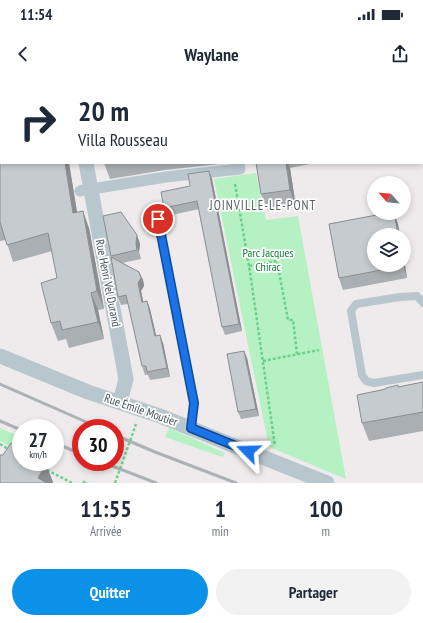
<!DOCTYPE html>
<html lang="fr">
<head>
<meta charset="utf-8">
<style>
  body { margin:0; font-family:"PT Sans Narrow",sans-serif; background:#f2f2f3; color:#1f2937; height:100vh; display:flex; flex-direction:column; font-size:15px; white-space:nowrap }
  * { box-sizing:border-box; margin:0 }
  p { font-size:13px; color:#747a83 }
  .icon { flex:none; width:22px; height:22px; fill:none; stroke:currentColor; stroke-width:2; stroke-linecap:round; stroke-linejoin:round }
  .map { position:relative; height:403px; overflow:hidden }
  .drawer { display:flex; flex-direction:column; background:#fff; flex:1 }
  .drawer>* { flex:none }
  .top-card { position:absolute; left:0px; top:0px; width:423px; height:84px; box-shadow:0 2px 6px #0003; background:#fff; color:#1f2937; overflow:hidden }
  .needle { width:26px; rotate:297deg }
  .tools { position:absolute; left:367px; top:96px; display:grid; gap:8px }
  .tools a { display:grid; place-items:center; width:44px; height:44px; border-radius:50%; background:#fff; box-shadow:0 2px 6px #0003; font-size:20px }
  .speed { position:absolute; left:12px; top:339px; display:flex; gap:8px; font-size:20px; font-weight:700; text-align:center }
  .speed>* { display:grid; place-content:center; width:52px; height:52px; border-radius:50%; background:#fff; box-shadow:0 2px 6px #0003; line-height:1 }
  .speed small { font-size:10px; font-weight:400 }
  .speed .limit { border:6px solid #d22; background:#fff; color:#111 }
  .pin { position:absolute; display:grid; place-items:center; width:34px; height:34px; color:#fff; margin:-17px; border:2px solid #fff; border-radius:50%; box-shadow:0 1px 4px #0007 }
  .me { position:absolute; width:44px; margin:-22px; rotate:292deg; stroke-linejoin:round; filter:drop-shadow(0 0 3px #0008) }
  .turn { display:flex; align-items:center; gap:14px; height:84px; padding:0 12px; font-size:18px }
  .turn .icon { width:52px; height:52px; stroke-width:2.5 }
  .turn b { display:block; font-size:28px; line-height:34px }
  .eta { display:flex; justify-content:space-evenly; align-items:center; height:68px; text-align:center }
  .eta b { font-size:24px; font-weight:700; line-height:28px }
  .cta { display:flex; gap:8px; margin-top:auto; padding:8px 12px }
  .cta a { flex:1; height:46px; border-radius:24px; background:#0c91e8; color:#fff; font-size:16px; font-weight:700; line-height:46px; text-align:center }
  .cta a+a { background:#f2f2f3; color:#1f2937 }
  .status { display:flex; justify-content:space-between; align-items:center; height:28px; padding:0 20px; background:#fff; direction:ltr }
  .status svg { height:11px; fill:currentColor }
  header { display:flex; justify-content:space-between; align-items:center; height:52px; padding:0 12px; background:#fff; font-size:18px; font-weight:700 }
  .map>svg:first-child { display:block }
  .green { fill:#b5f1c2 }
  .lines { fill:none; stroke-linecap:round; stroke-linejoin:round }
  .path { stroke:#6bd18d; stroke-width:2.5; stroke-dasharray:3 2; stroke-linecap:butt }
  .service { stroke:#b8c7cd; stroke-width:8 }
  .pedestrian { stroke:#b8c7cd; stroke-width:11 }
  .minor { stroke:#b8c7cd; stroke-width:15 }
  .rail { stroke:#adb2b7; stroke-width:3 }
  .path-bridge { stroke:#6bd18d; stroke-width:2.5; stroke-dasharray:3 2; stroke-linecap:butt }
  .wall { fill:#a9afb2 }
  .shaded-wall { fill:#8a8e91 }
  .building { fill:#c5cbcf; stroke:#8a8e91 }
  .route-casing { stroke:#114b97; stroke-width:10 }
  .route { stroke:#1a73e8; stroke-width:7 }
  .labels { text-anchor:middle; stroke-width:3.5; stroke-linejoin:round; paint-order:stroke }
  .park-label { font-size:12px; fill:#107f35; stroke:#fff }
  .street-label { font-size:12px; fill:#43535a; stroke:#fff }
  .neighbourhood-label { font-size:13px; letter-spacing:1px; fill:#585e61; stroke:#fff }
</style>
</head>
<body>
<div class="status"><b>11:54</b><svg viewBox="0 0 49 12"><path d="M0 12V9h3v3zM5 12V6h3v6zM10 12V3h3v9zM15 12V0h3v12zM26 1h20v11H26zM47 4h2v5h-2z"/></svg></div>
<header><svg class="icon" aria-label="back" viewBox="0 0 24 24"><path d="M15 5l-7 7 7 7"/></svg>Waylane<svg class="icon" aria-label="share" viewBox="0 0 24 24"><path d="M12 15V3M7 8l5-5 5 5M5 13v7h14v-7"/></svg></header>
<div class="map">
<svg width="423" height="403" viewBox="0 0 423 403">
  <rect width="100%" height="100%" fill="#efebec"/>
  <g class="green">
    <path d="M256,93L266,140L298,136L346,399L269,367L214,99Z"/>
    <path d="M0,348L21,357V372L0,361Z"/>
    <path d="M169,348L225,373L222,377L165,357Z"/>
  </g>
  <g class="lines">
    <g class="path">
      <path d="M235,104L250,192L275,366"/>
      <path d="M249,186L277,181L288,240H293L297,274"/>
      <path d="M263,281L319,270"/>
      <path d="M0,364L10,370"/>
      <path d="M47,390L72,403"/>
      <path d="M83,403L84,402L88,403"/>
    </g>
    <g class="service">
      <path d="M408,1L413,0"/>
      <path d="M158,139L194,323L191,348"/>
      <path d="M423,223L417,216L400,217L356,224L351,231L362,295L366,301L374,303L423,295"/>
    </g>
    <g class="pedestrian">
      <path d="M230,0V1"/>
      <path d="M98,108L166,97L240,89L239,83"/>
      <path d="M80,111L83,110"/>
    </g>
    <g class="minor">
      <path d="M74,0V1"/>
      <path d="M86,83L126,299L120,322"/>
      <path d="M0,276L88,312L160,336L327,403"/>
    </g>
    <g class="rail">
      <path d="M0,304L100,348"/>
      <path d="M0,341L21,350"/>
      <path d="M115,355L155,372L236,403"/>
      <path d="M55,363L81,374"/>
      <path d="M102,382L156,403"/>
    </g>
    <path class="path-bridge" d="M115,403L136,344"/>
  </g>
  <g class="wall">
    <path d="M0,0H55V1H1V49H0Z"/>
    <path d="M243,0H307V1H244Z"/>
    <path d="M0,54L1,83H69L77,132L89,148L104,229L98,230L104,259L69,268L66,259L58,261L51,243L57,198L52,171L13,182L6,160L0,161Z"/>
    <path d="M104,83H228L165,90L110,99Z"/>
    <path d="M256,83H315L290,88L296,127L268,131L261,114Z"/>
    <path d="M209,91L212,99L242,251L225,255L222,247L199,129L167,136L164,128Z"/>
    <path d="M387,133H394L398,144L400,155H374V185H404V179L407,198L343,210L339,198L329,144Z"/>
    <path d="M137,155L140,164L139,172L141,179L122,183L139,192L143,200L144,206L141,211L143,221H147L150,229L156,255L163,263L170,297L150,300L148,295H145L142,286L128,224L121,225L118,217L111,176Z"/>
    <path d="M244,271L247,278L259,336L241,339L238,332Z"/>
    <path d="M423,302V351L369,361L362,343L398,307Z"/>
  </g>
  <g class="shaded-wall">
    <path d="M0,54L1,60V75L0,72Z"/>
    <path d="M65,83H69L80,150L73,133Z"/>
    <path d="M286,83H288L290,88L296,127L290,110Z"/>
    <path d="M209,91L212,99L242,251L239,244Z"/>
    <path d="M83,131L89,148L104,229L97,211Z"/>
    <path d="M394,133L398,144L400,155H398Z"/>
    <path d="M137,155L140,164L139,172L141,179L136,163Z"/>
    <path d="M404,179L407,198L403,185H404Z"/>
    <path d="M139,192L143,200L144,206L141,211L145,230L142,222L138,203Z"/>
    <path d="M91,213L98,230L104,259L98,242Z"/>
    <path d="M147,221L150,229L158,264L155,256Z"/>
    <path d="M160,255L163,263L170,297L167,288Z"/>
    <path d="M244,271L247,278L259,336L256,329Z"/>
    <path d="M46,384L53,402V403H40L38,398Z"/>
  </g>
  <g class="building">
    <path d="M0,0H52V1H1V30H0Z"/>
    <path d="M92,0H217L218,1H92Z"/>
    <path d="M243,0H279V1H244Z"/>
    <path d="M1,67V83H65L73,133L83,131L97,211L91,213L98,242L62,250L60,241L51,243L41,203L57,198L48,153L7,165L0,142V68Z"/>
    <path d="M256,83H286L290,110L261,114Z"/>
    <path d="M209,91L239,244L222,247L197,121L164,128L161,112L190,106L188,94Z"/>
    <path d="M121,132L137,155L136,163L137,170L111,176L103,136Z"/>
    <path d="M387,133H394L398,155H374V185H403V186L339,198L329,144Z"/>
    <path d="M111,177L139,192L141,198L138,203L142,222L147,221L155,256L160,255L167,288L147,292L146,286H142L126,215L118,217Z"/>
    <path d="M244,271L256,329L238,332L227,274Z"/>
    <path d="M423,302V332L362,343L357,315L386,309V308L398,305V307Z"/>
    <path d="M11,363L21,369V382H43L46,384L38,398L47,403H0V375H3Z"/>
  </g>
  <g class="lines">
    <g class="route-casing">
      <path id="route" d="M158,139L194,323L191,348L248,371"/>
    </g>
    <use href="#route" class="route"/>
  </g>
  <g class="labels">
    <g class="park-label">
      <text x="268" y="177">Parc Jacques<tspan x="268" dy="14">Chirac</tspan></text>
    </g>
    <g class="street-label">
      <text transform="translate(108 203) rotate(79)" y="4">Rue Henri Vel Durand</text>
      <text transform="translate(141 330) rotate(19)" y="4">Rue Émile Moutier</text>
    </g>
    <g class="neighbourhood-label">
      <text x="263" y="130">JOINVILLE-LE-PONT</text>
    </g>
  </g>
</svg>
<div class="tools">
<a><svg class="needle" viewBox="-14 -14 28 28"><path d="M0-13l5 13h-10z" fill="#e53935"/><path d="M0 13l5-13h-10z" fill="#747a83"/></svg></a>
<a><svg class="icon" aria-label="layers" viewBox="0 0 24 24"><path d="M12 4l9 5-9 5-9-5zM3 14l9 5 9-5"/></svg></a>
</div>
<div class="speed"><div>27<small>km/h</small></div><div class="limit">30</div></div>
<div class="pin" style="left:158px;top:139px;background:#d93025"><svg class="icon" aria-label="arrive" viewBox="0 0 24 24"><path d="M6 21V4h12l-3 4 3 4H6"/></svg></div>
<svg class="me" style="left:248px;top:371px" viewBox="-20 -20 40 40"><path d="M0-17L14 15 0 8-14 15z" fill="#1a73e8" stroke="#fff" stroke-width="4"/></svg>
<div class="top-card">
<div class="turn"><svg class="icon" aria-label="right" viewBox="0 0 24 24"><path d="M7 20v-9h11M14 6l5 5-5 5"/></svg><div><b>20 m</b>Villa Rousseau</div></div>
</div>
</div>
<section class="drawer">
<div class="eta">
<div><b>11:55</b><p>Arrivée</p></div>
<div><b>1</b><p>min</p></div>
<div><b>100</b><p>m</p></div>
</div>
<div class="cta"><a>Quitter</a><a>Partager</a></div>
</section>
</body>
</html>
